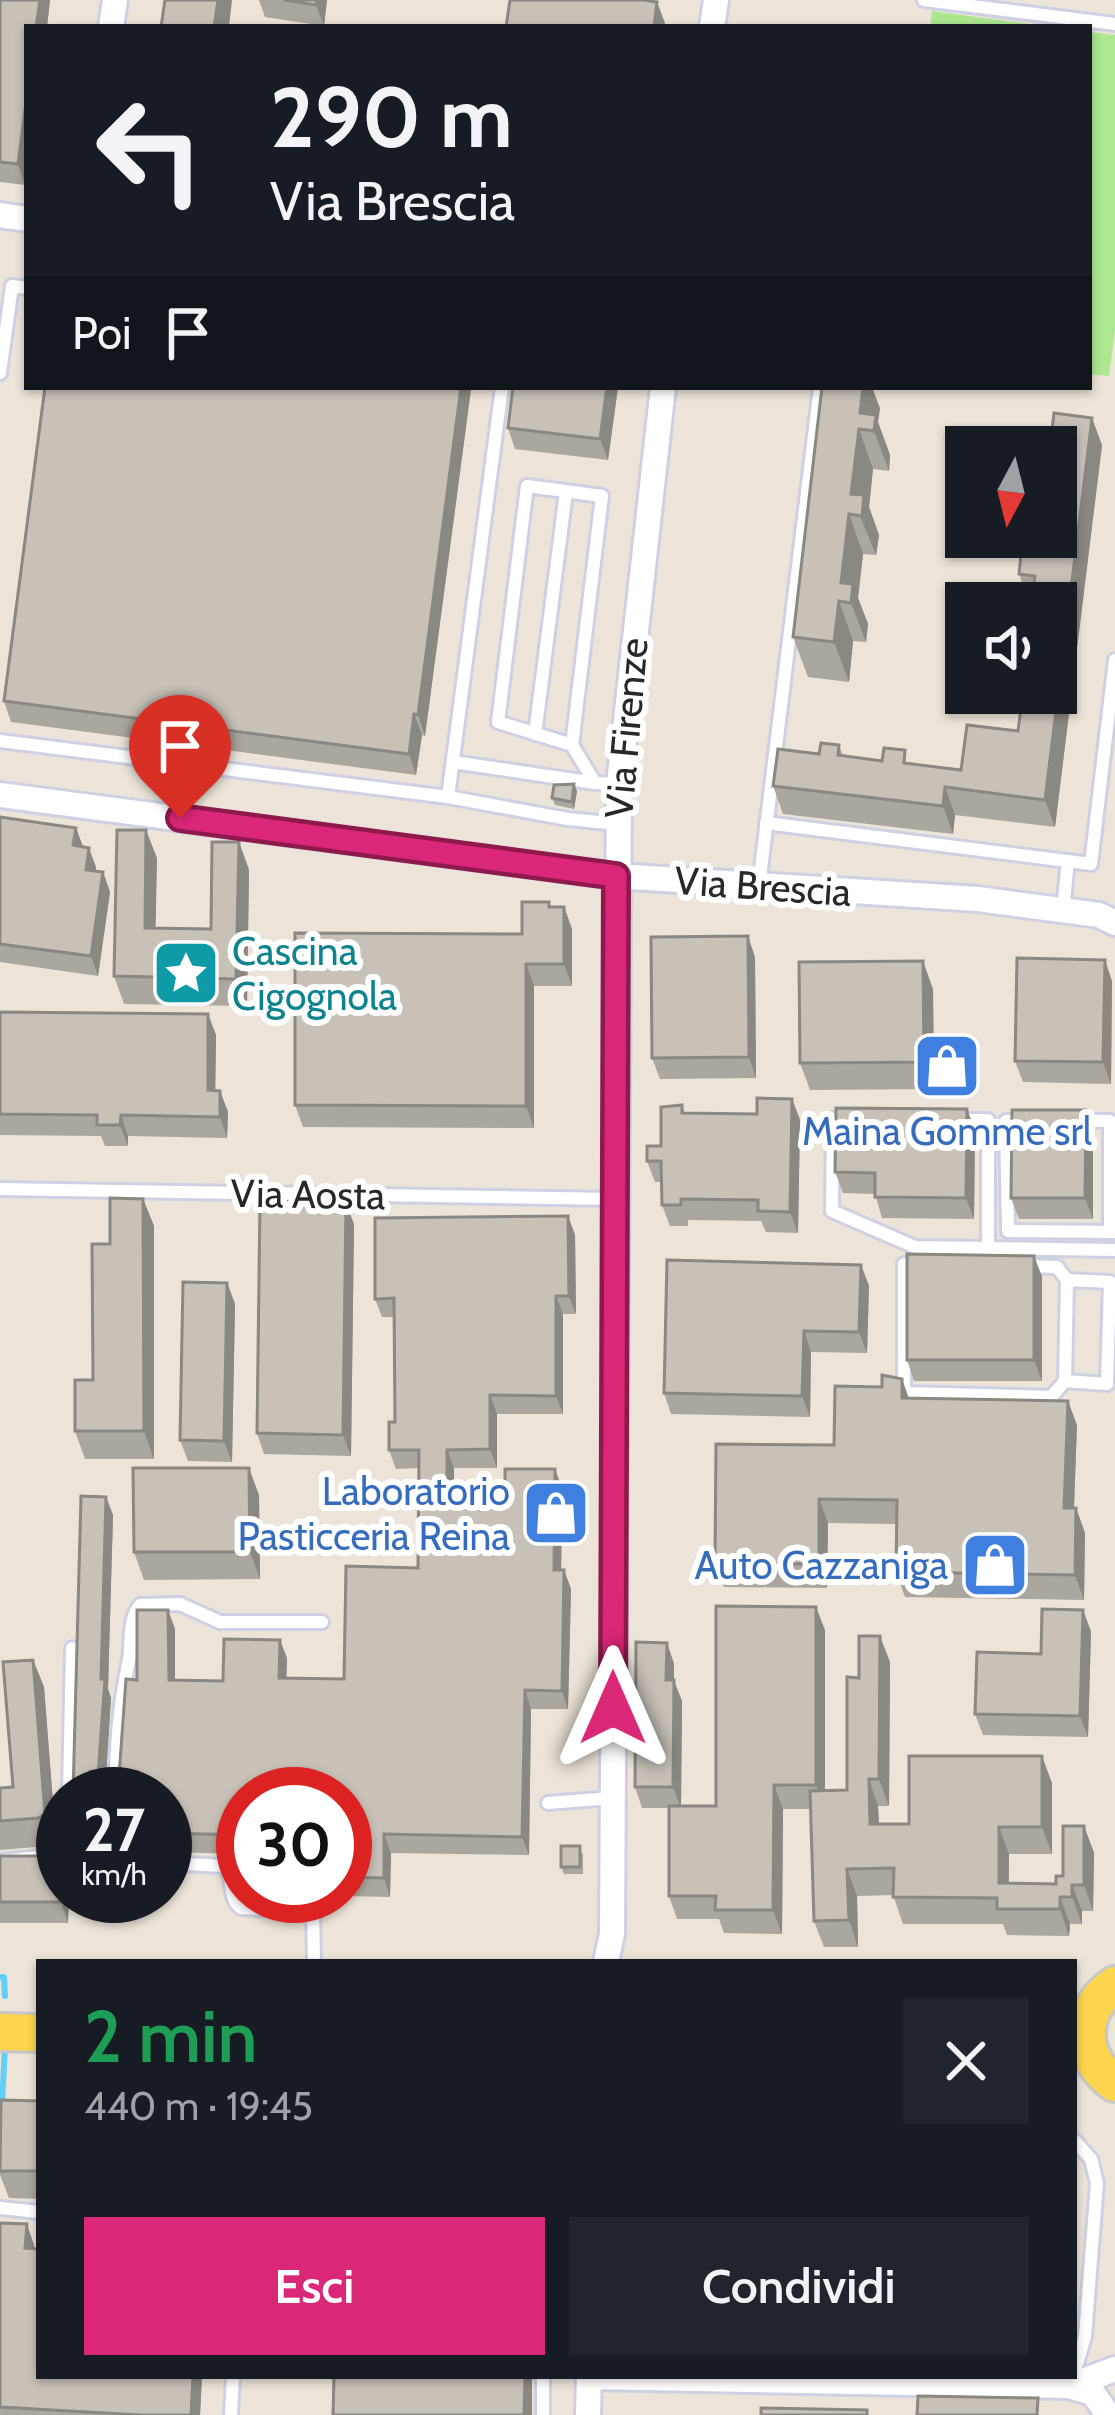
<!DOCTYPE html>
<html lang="it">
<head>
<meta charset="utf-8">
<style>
  body { margin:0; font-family:Cabin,sans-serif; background:#20242c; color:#f1f3f6; height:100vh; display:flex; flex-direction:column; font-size:45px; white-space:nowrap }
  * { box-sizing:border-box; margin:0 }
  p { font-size:39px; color:#9ea1a6 }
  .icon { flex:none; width:66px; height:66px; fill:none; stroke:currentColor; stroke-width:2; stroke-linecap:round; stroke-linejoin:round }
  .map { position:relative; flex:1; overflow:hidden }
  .sheet { position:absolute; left:36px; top:1959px; width:1041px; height:420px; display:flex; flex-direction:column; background:#171b24; border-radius:0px; box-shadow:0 3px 9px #0004 }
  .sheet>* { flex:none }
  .banner { position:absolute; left:24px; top:24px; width:1068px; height:366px; border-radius:0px; box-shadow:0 3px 9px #0004; background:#171b24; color:#f1f3f6; overflow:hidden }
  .needle { width:78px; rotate:187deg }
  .tools { position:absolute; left:945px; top:426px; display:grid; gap:24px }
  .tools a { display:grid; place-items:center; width:132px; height:132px; border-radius:0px; background:#171b24; box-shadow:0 3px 9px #0004; font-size:60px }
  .speed { position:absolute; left:36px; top:1767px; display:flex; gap:24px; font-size:60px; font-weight:700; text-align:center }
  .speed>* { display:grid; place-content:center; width:156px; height:156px; border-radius:50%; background:#171b24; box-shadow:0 3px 9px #0004; line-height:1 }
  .speed small { font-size:30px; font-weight:400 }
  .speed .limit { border:18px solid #d22; background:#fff; color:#111 }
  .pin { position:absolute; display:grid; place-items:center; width:102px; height:102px; color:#fff; margin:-123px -51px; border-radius:50% 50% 50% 0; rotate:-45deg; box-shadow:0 0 12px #0007 }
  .pin .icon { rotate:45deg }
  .me { position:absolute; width:132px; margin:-66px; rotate:0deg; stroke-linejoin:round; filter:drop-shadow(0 0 9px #0008) }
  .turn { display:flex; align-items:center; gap:42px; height:252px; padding:0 48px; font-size:54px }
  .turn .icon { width:156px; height:156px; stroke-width:2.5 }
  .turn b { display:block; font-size:84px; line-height:102px }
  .then { display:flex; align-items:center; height:114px; padding:0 48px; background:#0003; gap:24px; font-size:45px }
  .round { display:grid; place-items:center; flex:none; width:126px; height:126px; border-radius:0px; background:#20242c }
  .summary { display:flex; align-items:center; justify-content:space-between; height:204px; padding:0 48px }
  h1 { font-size:72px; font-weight:600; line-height:90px; color:#1e9e55 }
  .action { display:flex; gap:24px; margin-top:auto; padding:24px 48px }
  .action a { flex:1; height:138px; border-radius:0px; background:#db2777; color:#fff; font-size:48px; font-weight:600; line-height:138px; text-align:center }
  .action a+a { background:#20242c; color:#f1f3f6 }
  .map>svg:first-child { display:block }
  .grass { fill:#ade890 }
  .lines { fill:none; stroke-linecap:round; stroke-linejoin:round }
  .stream { stroke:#62cff8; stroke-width:6 }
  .lane-casing { stroke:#ced1e3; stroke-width:18 }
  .street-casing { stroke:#ced1e3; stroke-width:30 }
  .primary-casing { stroke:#c7c7c7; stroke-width:42 }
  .lane { stroke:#fff; stroke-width:12 }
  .street { stroke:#fff; stroke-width:24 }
  .primary { stroke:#fcd44e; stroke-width:36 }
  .wall { fill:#aba69e }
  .shaded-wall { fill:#8b8781 }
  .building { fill:#c7c1b8; stroke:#8b8781; stroke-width:3 }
  .route-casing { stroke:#8e194d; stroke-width:30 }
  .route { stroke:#db2777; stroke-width:21 }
  .labels { text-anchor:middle; stroke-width:12; stroke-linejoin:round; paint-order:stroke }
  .street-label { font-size:39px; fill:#282828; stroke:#fff }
  .culture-label { font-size:39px; fill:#0d838f; stroke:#fff; text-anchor:start }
  .shop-label { font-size:39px; fill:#366cbe; stroke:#fff; text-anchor:end }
</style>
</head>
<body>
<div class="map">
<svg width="1115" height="2415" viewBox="0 0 1115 2415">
  <rect width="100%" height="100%" fill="#ece4d8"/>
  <g class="grass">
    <path d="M932,11L1052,27H930Z"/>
    <path d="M1089,32L1115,35V329L1109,376L1089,374Z"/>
  </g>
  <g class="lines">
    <g class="stream">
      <path d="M0,1977H4L5,1996"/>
      <path d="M2,2103L5,2047"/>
    </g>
    <g class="lane-casing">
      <g id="lane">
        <path d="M924,0L1115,24"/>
        <path d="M0,373L12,286L27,288"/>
        <path d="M535,734L566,492"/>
        <path d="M0,741L448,797L568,819L618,824"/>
        <path d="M572,745L498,722L527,486L602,496L572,745L595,783L619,784"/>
        <path d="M453,762L595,783"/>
        <path d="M448,797L502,387"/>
        <path d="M766,823L1091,864L1115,660"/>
        <path d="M759,885L820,387"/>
        <path d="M1063,910L1068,861"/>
        <path d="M851,1119H833L832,1211L915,1247L1115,1250"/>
        <path d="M956,1120H988V1248"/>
        <path d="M1028,1121H1006L1008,1231L1115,1232"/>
        <path d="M1078,1121H1110V1230"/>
        <path d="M0,1189L616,1199"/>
        <path d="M922,1265L904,1264V1393L1051,1397L1065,1381"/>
        <path d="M1027,1266L1057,1267L1067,1280"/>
        <path d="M1067,1280L1110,1282L1107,1384L1065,1381Z"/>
        <path d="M69,1794L72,1648"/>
        <path d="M115,1794C117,1743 118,1710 129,1660C132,1641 128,1620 140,1605L180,1604L220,1622H322"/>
        <path d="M548,1803L612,1798"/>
        <path d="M0,1861L51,1856L63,1849"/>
        <path d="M165,1863L225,1866C235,1880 227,1897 241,1908L313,1911L314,1962"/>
        <path d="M1074,2140L1091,2159L1097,2183L1085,2336L1074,2374"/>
        <path d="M0,2208L39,2212"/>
        <path d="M231,2415L233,2376"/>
        <path d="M543,2415V2376"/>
      </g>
    </g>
    <g class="street-casing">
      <g id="street">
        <path d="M111,27L115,0"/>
        <path d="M712,27L716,0"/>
        <path d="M0,215L27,219"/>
        <path d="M0,795L616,876L978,899L1099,915L1115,923"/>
        <path d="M606,1962L612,1934L619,784L663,387"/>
        <path d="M589,2377L1069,2386L1093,2393L1108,2415"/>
        <path d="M1072,2385L1115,2369"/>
        <path d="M588,2415L589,2376"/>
      </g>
    </g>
    <g class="primary-casing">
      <g id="primary">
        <path d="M1115,1985C1077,2010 1078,2058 1115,2083"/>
        <path d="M0,2032L39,2033"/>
      </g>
    </g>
    <use href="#lane" class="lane"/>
    <use href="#street" class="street"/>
    <use href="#primary" class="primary"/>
  </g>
  <g class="wall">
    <path d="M0,0H50L47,27H27L25,185L0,182Z"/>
    <path d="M259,0H327L324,26L265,17Z"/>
    <path d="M45,387H480L479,390L471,389L425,736L422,735L416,775L11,722L4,701Z"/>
    <path d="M513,387H618L608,460L515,449L508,428Z"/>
    <path d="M822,387L880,408L878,422L890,455L889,471L873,469L869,507L879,535L876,555L863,554L858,598L868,624L866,642L853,641L849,682L808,677L793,637Z"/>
    <path d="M1102,445L1055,827L955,815L953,834L783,814L773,786L819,754L839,745L843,756L961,770L1018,731L1021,708L1009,706L1004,693H1056L1031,602H1029L1019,574L1037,556Z"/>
    <path d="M577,791L574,809L555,805L552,798Z"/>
    <path d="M0,817L76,828L83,847L96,867V871L103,872L110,892L98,976L0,962Z"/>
    <path d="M239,842L249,870L247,1006L124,1004L114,976L157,858L155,928L211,929Z"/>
    <path d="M549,902L551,907H564L572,929V986H534V1128L303,1127L295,1105L522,934Z"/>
    <path d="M755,957L756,1078L660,1079L652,1058Z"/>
    <path d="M1112,981L1111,1084L1023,1082L1015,1061Z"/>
    <path d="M933,989L934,1089L810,1090L800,1063Z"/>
    <path d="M0,1012L208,1014L216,1035L215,1090L220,1091L228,1112L227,1138L128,1136V1146H105L101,1136L0,1135Z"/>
    <path d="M792,1099L800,1120L798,1233L766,1232L761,1221L688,1220V1226H670L662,1205L661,1182H655L647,1161L661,1146L682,1105L685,1113L757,1114Z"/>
    <path d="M1086,1110L1093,1132V1219H1019L1011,1198Z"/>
    <path d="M975,1130L974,1219L882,1218L875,1194L843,1193L835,1172Z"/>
    <path d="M143,1199L154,1226V1459H85L75,1431L93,1380Z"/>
    <path d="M568,1216L575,1235L576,1314H563V1414H497V1468H454V1482L562,1488L561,1570H564L571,1589L568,1709H531L529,1855L391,1853L390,1897L343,1896H345V1794H243V1854L165,1852V1794H73L106,1497L113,1515L108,1689L111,1698L105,1784L107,1786L114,1784L119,1776L137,1680L168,1610L175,1629V1680L223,1681L287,1658L286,1678L344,1679L418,1568L419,1468L396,1469L389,1450L395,1422V1317H382L375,1299Z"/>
    <path d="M354,1224L351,1456L264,1454L257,1433Z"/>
    <path d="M1034,1256L1042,1277V1381H914L907,1360Z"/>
    <path d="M861,1265L869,1286L867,1353L811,1352L810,1417L671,1414L664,1393Z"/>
    <path d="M227,1283L235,1304L232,1462L188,1461L180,1440Z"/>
    <path d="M909,1399L1077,1425L1074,1508H1076L1085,1533L1084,1600L905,1597L896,1572L897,1524L828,1523L827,1588L724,1587L715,1563L834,1445Z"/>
    <path d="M259,1495L260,1579L144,1580L134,1552Z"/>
    <path d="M825,1630V1791L847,1790L859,1678L890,1662L889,1806H878L879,1824H909L1052,1783V1854H1009V1883L1056,1884L1063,1876L1084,1826L1094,1853L1093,1911H1082V1924H1070L1069,1936L1007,1935L1003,1924H903L893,1895L857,1896L858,1947H824L814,1921L811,1809H783L782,1934L724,1933L719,1919H677L669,1896V1808H642L635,1787L667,1643L674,1664V1681L682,1701L681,1806H716Z"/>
    <path d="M1091,1631L1088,1737L983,1735L975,1714L1041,1654Z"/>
    <path d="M33,1660L44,1687L56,1841L48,1846L0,1850V1788L13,1787Z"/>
    <path d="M583,1853V1874H564L561,1867Z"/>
    <path d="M0,1856H51L63,1896H69L68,1923H0Z"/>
    <path d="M1,2100L39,2101V2199L9,2198L0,2175Z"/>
    <path d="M0,2223L34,2245V2249L202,2376L200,2415H0Z"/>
  </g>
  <g class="shaded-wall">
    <path d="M40,0H50L47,27H36Z"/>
    <path d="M218,0H232L229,27H214Z"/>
    <path d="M317,0H327L324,26L316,5Z"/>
    <path d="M657,2L665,23L664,27H654Z"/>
    <path d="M27,95V172L25,185L18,164Z"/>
    <path d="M461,387H470L471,389L425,736L418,715Z"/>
    <path d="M607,387H618L608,460L600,439Z"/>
    <path d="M863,387H872L880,408L878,422L890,455L889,471L874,431L860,413Z"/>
    <path d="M1092,418L1102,445L1055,827L1045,800Z"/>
    <path d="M859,429L873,469L869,507L879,535L876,555L851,494Z"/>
    <path d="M849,514L863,554L858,598L868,624L866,642L851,603L841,583Z"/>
    <path d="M839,601L853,641L849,682L834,642Z"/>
    <path d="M414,714L422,735L416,775L409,754Z"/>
    <path d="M574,784L577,791L574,809L572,802Z"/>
    <path d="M945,787L955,815L953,834L943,806Z"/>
    <path d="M76,828L83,847L73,845Z"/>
    <path d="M146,830L157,858L155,956L145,928Z"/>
    <path d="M239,842L249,870L247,1006L236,979Z"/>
    <path d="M89,848L96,867L93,889L86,870Z"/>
    <path d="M103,872L110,892L98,976L91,956Z"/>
    <path d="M564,907L572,929V986L564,964Z"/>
    <path d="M748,936L755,957L756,1078L749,1057Z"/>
    <path d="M1105,960L1112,981L1111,1084L1103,1062Z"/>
    <path d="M923,961L933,989L934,1089L924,1062Z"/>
    <path d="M526,964L534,986V1128L526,1106Z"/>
    <path d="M208,1014L216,1035L215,1111L208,1090Z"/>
    <path d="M220,1091L228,1112L227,1138L220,1117Z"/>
    <path d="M792,1099L800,1120L798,1233L790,1212Z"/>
    <path d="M967,1109L975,1130L974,1219L966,1198Z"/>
    <path d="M1086,1110L1093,1132V1219L1085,1198Z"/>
    <path d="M121,1115L128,1136V1146L120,1125Z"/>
    <path d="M143,1199L154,1226V1459L144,1431Z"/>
    <path d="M346,1203L354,1224L351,1456L343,1435Z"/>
    <path d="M568,1216L575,1235L576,1314L569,1296Z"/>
    <path d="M1034,1256L1042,1277V1381L1034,1360Z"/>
    <path d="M861,1265L869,1286L867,1353L859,1332Z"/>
    <path d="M227,1283L235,1304L232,1462L224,1441Z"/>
    <path d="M556,1296L563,1314V1414L556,1396Z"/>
    <path d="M804,1331L811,1352L810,1417L802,1396Z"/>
    <path d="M902,1379L911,1404L902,1398Z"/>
    <path d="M490,1395L497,1414V1468L490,1449Z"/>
    <path d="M1068,1401L1077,1425L1073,1533L1064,1508Z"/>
    <path d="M447,1450L454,1468V1501L447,1482Z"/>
    <path d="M249,1468L259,1495L260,1579L250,1552Z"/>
    <path d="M555,1469L562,1488L561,1589L554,1570Z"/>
    <path d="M106,1497L113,1515L108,1689L111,1698L105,1794L98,1775Z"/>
    <path d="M819,1499L828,1523L827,1588L819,1564Z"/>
    <path d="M1076,1508L1085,1533L1084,1600L1075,1575Z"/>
    <path d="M564,1570L571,1589L568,1709L562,1691Z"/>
    <path d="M816,1607L825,1630V1809L816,1785Z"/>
    <path d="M168,1610L175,1629V1699L169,1680Z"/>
    <path d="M1083,1610L1091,1631L1088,1737L1080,1716Z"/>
    <path d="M880,1636L890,1662L889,1806L879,1779Z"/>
    <path d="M280,1640L287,1658L286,1697L279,1678Z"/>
    <path d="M667,1643L674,1664V1681L682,1701L681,1808L673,1787L666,1680Z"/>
    <path d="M33,1660L44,1687L56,1841L45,1814Z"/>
    <path d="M525,1690L531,1709L529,1855L522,1837Z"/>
    <path d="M1042,1756L1052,1783V1854L1042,1827Z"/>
    <path d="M869,1779L878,1806L880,1850L870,1824Z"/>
    <path d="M774,1785L783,1809L782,1934L773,1910Z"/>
    <path d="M1084,1826L1094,1853L1093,1911L1084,1885Z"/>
    <path d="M999,1827L1009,1854L1008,1910L999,1883Z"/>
    <path d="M384,1834L391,1853L390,1897L384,1878Z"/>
    <path d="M61,1866L63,1872V1896H69L68,1923L61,1902Z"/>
    <path d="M847,1869L857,1896L858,1947L849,1920Z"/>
    <path d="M1072,1885L1082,1911V1924L1072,1897Z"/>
    <path d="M1060,1897L1070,1924L1069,1936L1060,1909Z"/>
    <path d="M27,2224L34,2245L33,2270L25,2248Z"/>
    <path d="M193,2376H202L200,2415H191Z"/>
    <path d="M525,2376H531L532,2379V2415H524Z"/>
  </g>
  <g class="building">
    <path d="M0,0H40L36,27H27V95L18,164L0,162Z"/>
    <path d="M165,0H218L214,27H161Z"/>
    <path d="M284,0H317L316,5Z"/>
    <path d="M510,0H643L657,2L654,27H506Z"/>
    <path d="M45,387H461L418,715L414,714L409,754L4,701Z"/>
    <path d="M513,387H607L600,439L508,428Z"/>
    <path d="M822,387H863L860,413L876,415L874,431L859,429L851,494L864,495L862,516L849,514L841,583L853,584L851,603L839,601L834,642L793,637Z"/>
    <path d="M1054,413L1092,418L1045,800L945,787L943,806L773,786L778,749L819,754L821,743L839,745L838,755L882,761L884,748L905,750L904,763L961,770L967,725L1018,731L1023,693H1056V603H1031L1035,576L1019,574L1021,554L1037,556L1039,537H1056V447H1050Z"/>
    <path d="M574,784L572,802L552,798L554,785Z"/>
    <path d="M0,817L76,828L73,845L89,848L86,870L103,872L91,956L0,944Z"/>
    <path d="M117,830H146L145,928L211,929L212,842H239L236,979L114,976Z"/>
    <path d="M522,902H549V907H564V964H526V1106L295,1105V933L522,934Z"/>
    <path d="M748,936L749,1057L652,1058L651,937Z"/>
    <path d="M1017,958L1105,960L1103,1062L1015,1061Z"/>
    <path d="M923,961L924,1062L800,1063L799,962Z"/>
    <path d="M0,1012L208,1014V1090L220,1091V1117L121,1115L120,1125H97V1115L0,1114Z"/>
    <path d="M757,1098L792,1099L790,1212L758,1211V1200L681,1199V1205H662L661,1161H647V1146H661V1107L682,1105V1113L757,1114Z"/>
    <path d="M836,1108L967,1109L966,1198L875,1197V1173L835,1172Z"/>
    <path d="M1012,1110H1086L1085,1198H1011Z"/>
    <path d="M110,1198L143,1199L144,1431H75V1380H93L92,1244H110Z"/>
    <path d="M260,1201L346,1203L343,1435L257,1433Z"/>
    <path d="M568,1216L569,1296H556V1396L490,1395V1449L447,1450V1482L505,1483V1469H555L554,1570H564L562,1691L525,1690L522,1837L384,1834V1878L345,1877V1794H243V1835L165,1833V1794H73L81,1496L106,1497L101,1679H105L98,1775L107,1786L114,1784L119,1776L126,1679L137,1680V1610H168L169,1680L223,1681L224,1639L280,1640L279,1678L344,1679L346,1566L418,1568L419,1450H389V1422H395L394,1298L375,1299V1218Z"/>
    <path d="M907,1254L1034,1256V1360H907Z"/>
    <path d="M667,1260L861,1265L859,1332L804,1331L802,1396L664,1393Z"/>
    <path d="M183,1282L227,1283L224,1441L180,1440Z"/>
    <path d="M882,1375L902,1379V1398L1068,1401L1064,1508H1076L1075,1575L896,1572L897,1500L819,1499V1564L715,1563L716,1444L834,1445L835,1386L882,1387Z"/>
    <path d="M133,1468H249L250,1552H134Z"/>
    <path d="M716,1606L816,1607V1785H774L773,1910H715L716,1896H669V1806H716Z"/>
    <path d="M1042,1609L1083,1610L1080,1716L975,1714L977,1652L1041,1654Z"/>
    <path d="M859,1636H880L879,1779H869L870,1824H909V1756H1042V1827H999V1883L1056,1884V1876H1063V1826H1084V1885H1072V1897H1060V1909H997V1898L893,1897L894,1868L847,1869L849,1920L814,1921L810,1791L847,1790V1677L859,1678Z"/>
    <path d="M636,1642L667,1643L666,1680H674L673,1787H635Z"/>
    <path d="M33,1660L45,1814L38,1818L0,1821V1788L13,1787L3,1662Z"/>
    <rect x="561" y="1846" width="19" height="21"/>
    <path d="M0,1856H51V1867L61,1866V1902H0Z"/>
    <path d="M1,2100L39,2101V2171H0Z"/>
    <path d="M0,2223L27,2224L25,2248L39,2249V2376H193L191,2415H140L0,2407Z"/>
    <path d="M334,2376H525L524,2415H333Z"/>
    <path d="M918,2396L1038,2398L1037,2415H917Z"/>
    <path d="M761,2408L867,2410V2415H761Z"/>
  </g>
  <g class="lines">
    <g class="route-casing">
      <path id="route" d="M180,818L616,876L613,1708"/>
    </g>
    <use href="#route" class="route"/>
  </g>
  <defs>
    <g id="sight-square" transform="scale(3.45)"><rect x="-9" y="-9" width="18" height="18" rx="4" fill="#0f9aa8" stroke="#fff"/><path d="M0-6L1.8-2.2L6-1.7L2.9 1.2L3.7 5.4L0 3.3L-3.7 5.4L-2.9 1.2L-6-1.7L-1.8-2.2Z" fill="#fff"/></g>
    <g id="shop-square" transform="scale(3.45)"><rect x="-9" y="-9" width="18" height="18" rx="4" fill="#3f7fe0" stroke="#fff"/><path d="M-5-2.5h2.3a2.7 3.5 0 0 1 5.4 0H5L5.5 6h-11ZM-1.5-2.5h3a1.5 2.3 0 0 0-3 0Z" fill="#fff"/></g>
  </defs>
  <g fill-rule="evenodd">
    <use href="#sight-square" x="186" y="973"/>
    <use href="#shop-square" x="947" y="1066"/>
    <use href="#shop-square" x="556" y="1513"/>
    <use href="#shop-square" x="995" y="1565"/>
  </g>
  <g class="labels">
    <g class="street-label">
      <text transform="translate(626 728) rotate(-85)" y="14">Via Firenze</text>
      <text transform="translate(763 886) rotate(4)" y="14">Via Brescia</text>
      <text transform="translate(308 1194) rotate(1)" y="14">Via Aosta</text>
    </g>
    <g class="culture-label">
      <text x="232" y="965">Cascina<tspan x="232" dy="45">Cigognola</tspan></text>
    </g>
    <g class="shop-label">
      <text x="947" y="1145" text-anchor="middle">Maina Gomme srl</text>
      <text x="510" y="1505">Laboratorio<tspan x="510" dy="45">Pasticceria Reina</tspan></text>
      <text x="948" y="1579">Auto Cazzaniga</text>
    </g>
  </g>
</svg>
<div class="tools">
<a><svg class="needle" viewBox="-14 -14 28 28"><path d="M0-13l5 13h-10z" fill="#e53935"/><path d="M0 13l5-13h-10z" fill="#9ea1a6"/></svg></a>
<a><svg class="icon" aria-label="sound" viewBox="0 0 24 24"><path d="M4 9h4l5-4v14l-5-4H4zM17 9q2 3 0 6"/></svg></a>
</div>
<div class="speed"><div>27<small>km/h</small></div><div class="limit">30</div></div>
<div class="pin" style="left:180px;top:818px;background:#d93025"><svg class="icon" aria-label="arrive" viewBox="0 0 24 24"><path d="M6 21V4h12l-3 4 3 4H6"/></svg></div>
<svg class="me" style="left:613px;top:1708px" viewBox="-20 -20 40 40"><path d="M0-17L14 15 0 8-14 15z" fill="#db2777" stroke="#fff" stroke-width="4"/></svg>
<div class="banner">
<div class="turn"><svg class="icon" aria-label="left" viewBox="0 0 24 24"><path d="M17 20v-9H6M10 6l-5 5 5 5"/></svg><div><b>290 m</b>Via Brescia</div></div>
<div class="then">Poi<svg class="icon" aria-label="arrive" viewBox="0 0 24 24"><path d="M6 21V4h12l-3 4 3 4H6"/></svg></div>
</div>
<section class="sheet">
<div class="summary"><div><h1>2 min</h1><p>440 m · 19:45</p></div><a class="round"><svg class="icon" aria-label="close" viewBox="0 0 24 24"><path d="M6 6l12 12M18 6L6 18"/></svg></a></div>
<div class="action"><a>Esci</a><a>Condividi</a></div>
</section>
</div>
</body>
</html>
